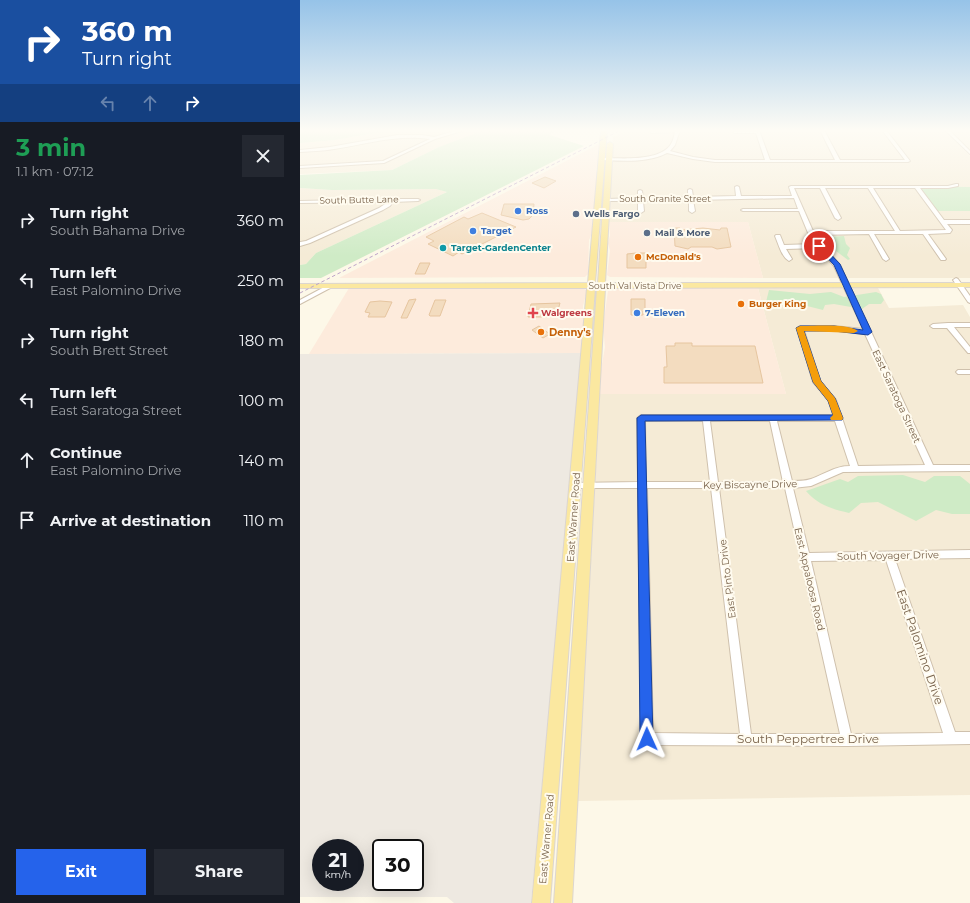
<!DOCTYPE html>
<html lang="en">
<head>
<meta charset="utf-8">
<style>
  body { margin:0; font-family:Montserrat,sans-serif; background:#242831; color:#f1f3f6; height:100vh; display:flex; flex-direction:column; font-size:15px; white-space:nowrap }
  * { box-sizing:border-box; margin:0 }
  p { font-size:13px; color:#9ea1a6 }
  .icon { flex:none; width:22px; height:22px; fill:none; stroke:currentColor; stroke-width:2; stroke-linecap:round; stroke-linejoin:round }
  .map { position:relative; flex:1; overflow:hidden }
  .panel { display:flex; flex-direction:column; background:#171b24; width:300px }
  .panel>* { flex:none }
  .top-card { background:#1a4fa0; color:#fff; overflow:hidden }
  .speed { position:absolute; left:12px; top:839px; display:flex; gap:8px; font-size:20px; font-weight:700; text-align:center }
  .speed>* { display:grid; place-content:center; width:52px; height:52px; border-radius:50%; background:#171b24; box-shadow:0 4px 16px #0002; line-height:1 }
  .speed small { font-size:10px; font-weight:400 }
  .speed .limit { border:2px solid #111; border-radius:6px; background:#fff; color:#111 }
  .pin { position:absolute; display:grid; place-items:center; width:34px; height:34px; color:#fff; margin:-17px; border:2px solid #fff; border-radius:50%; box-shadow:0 1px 4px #0007 }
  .me { position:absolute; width:44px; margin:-22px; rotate:359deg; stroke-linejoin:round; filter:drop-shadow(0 0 3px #0008) }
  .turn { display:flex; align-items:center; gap:14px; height:84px; padding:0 16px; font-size:18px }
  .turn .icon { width:52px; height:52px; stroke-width:2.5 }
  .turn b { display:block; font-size:28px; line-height:34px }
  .lanes { display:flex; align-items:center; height:38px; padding:0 16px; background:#0003; justify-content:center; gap:20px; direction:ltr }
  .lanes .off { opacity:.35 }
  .round { display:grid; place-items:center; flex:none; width:42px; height:42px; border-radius:0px; background:#242831 }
  .headline { display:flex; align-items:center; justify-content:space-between; height:68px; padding:0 16px }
  h1 { font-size:24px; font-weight:700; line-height:30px; color:#1e9e55 }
  .button { display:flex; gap:8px; margin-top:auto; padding:8px 16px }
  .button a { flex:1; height:46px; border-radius:0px; background:#2563eb; color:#fff; font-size:16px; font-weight:700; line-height:46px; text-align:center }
  .button a+a { background:#242831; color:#f1f3f6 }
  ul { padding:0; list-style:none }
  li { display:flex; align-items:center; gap:12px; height:60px; padding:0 16px }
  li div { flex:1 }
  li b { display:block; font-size:15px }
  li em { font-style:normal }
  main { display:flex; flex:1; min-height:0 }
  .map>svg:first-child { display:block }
  .residential { fill:#f5ebd6 }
  .commercial { fill:#fdebdc }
  .industrial { fill:#eee9e1; fill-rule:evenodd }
  .green { fill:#cfebc6 }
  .building { fill:#f3dcbf; stroke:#e6c59f }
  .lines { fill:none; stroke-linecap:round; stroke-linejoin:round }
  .minor-casing { stroke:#cfc1ad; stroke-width:2 }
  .major-casing { stroke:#dcd6d0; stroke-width:2 }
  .minor { fill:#fff; fill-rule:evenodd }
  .major { fill:#fbe8a0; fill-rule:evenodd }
  .rail { stroke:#bda5c8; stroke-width:1; stroke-dasharray:3.5 2.5; stroke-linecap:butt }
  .route { fill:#2563eb; stroke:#184099 }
  .slow { fill:#f59e0b }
  .shop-dot { fill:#3f7fe0; stroke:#fffbef; stroke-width:1.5 }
  .service-dot { fill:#5c6f8a; stroke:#fffbef; stroke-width:1.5 }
  .culture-dot { fill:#0f9aa8; stroke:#fffbef; stroke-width:1.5 }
  .food-dot { fill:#e8710a; stroke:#fffbef; stroke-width:1.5 }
  .health-dot { fill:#e0444e; stroke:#fffbef; stroke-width:1.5 }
  .labels { text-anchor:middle; stroke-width:4; stroke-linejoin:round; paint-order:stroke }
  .far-street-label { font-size:9px; fill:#78624b; stroke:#fffbef }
  .far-shop-label { font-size:9px; font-weight:bold; fill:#366cbe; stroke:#fffbef; text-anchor:start }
  .far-service-label { font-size:9px; font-weight:bold; fill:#4e5e75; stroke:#fffbef; text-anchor:start }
  .far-culture-label { font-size:9px; font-weight:bold; fill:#0d838f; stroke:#fffbef; text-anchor:start }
  .far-food-label { font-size:9px; font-weight:bold; fill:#c56008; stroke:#fffbef; text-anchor:start }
  .far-health-label { font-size:9px; font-weight:bold; fill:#be3a42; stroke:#fffbef; text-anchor:start }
  .food-label { font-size:10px; font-weight:bold; fill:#c56008; stroke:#fffbef; text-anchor:start }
  .street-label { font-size:10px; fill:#78624b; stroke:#fffbef }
  .near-street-label { font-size:12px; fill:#78624b; stroke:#fffbef }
</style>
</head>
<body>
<main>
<section class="panel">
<div class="top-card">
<div class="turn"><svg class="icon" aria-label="right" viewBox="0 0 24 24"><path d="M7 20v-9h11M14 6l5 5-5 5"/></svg><div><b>360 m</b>Turn right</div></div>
<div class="lanes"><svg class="icon off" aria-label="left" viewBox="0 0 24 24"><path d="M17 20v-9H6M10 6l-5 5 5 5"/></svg><svg class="icon off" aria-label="ahead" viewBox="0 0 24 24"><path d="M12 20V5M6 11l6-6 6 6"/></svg><svg class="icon" aria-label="right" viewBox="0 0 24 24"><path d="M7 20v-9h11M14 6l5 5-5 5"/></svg></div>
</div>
<div class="headline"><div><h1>3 min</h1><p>1.1 km · 07:12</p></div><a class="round"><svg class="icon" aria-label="close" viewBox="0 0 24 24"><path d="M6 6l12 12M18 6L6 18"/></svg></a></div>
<ul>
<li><svg class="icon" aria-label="right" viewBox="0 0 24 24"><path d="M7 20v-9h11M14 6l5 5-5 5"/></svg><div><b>Turn right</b><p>South Bahama Drive</p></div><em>360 m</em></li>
<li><svg class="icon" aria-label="left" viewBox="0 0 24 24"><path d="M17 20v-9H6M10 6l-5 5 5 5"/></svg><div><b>Turn left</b><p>East Palomino Drive</p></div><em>250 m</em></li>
<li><svg class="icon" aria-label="right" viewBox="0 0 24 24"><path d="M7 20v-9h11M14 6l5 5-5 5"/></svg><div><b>Turn right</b><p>South Brett Street</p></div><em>180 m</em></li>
<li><svg class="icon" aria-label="left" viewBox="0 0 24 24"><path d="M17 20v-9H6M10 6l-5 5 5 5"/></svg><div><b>Turn left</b><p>East Saratoga Street</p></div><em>100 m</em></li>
<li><svg class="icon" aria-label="ahead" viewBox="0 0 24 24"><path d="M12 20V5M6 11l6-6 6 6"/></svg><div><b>Continue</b><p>East Palomino Drive</p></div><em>140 m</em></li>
<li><svg class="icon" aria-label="arrive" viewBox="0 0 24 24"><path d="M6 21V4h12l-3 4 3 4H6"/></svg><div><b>Arrive at destination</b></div><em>110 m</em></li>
</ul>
<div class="button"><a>Exit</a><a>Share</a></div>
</section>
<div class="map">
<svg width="670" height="903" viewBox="0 0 670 903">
  <rect width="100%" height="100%" fill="#fdf8e8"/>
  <g class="residential">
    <path d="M93,130L185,131L139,147L92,170L0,174V143L35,140Z"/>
    <path d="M327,130H644L670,156V187L616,186L635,211H670V278H463L448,222H309L313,137Z"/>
    <path d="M649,130H670V151Z"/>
    <path d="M0,188L32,190L137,189L147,192L16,253L6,264L0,265Z"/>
    <path d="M458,288H578L589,308L663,305L670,317V795L278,801L300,394H486Z"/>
  </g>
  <g class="commercial">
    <path d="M301,143L296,170L298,176L295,203L292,221L293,231L289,240L288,274L285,277L39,278Z"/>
    <path d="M309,222H448L463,278L310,277L307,275L310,251L308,243L310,235Z"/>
    <path d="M49,288H283L287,291L283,306L284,325L282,353L9,354Z"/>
    <path d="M323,288H458L486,394H300L301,370L305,347L303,326L308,291L310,289Z"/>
  </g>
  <path class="industrial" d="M282,353L231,903H154L147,897H0V354ZM21,848H55V882H21ZM81,848H115V882H81Z"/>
  <g class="green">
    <path d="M0,130H93L35,140L0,143Z"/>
    <path d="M184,130H254L250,135L284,146L21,278H0V265L6,264L16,253L147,192L136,189L32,190L0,188V175L92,170L139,147Z"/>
    <path d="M616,186L670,187V211H635Z"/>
    <path d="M544,236L546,244L550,248L547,255L550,259L548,260L524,242L526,237Z"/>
    <path d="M469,290L510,294L531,292L544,297L576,292L581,294L584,300L581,304H569L562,309L534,304L525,305L523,310L491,302L470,305L466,302Z"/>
    <path d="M603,475L625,482L634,476H660L670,484V514H652L636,510L616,521L578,502L561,503L549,513C532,509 518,505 506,491L540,479L548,482L558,476Z"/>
  </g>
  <g class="building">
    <path d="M245,177L256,181L244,188L232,183Z"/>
    <path d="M204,204H234L233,215L229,219L223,220L201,215Z"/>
    <path d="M182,213L216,227L162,254L159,252L153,256L128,244L134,241L126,237L164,217L168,219Z"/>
    <path d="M374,228H380L381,230L403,228L420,230L421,228H427L431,247L417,249L412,247H391L388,249L375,246Z"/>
    <path d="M336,253H346V268H327V254Z"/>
    <path d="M120,263H130L125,274H115Z"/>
    <path d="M116,299L107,318H101L109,300Z"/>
    <path d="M331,299H345V311H343V315H331Z"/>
    <path d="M135,300H146L140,316H130L129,315Z"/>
    <path d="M80,301L92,302L85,317H68L70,313L65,312L70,302Z"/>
    <path d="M260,303L256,317H228L231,304Z"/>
    <path d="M239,326L244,330L250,334L243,338L232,330Z"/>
    <path d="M375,343H392V346H455L463,383H364V367H367L366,346H375Z"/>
  </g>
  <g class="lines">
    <g class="minor-casing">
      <g id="minor">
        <path d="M158,130H165L135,139L84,163L0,168V166L83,161L130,139C97,134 66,144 34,149C23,151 11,151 0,152V150L30,147L97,135H122L134,137Z"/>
        <path d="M380,130L375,145L370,151L393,157L415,160H465L456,133H435L433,132L435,131L459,130L470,160H535L520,130H524L540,160H605L582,130H586L610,161L608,162H415L393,159L367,153C347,163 324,161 303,160L301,159L303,158C321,158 360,162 371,144C373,141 374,136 375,132L351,133L350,131Z"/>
        <path d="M645,130H649L670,151V154Z"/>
        <path d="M656,184H658V186L648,188H620L644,220H670V224H647L652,230L650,233L628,234L646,259L645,260H641L623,234H574L589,259L586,261L583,259L569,234L514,235L516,239L540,265L633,465H670V471L543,472L511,486L493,488L509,553L670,550V558L595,559L655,732H670V744L547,746L347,745L343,743L341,739L338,488H275L272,487L271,485L272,483L338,482L337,418L341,415H533L529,401L513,382L497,328L500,326H534L563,329L534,266L518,248L486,249L492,259L489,261C481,256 479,245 475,236L476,235H480L484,245L515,244L511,240L499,211H443L441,210L443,209H498L494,198L393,200L395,211L392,213L389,211V200L343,201L344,211L341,213L338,211V201H307L305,200L307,199L338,198V191L340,190L342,191L343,198L388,197V190L390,189L392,190L393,197L436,196L435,187L437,186L439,187L441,196H492L489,187L491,186H648ZM494,188H520L535,218L538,220L541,218L525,188H568L595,231H513ZM573,188H615L646,230L600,231ZM504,330H534L565,334L625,465L558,466L536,400L520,381ZM345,421H403L410,482H346ZM410,421H470L483,482H418ZM477,421H535L550,466C535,466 525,474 511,479C505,481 498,481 492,481ZM347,488H411L440,734L353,733ZM419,488H485L540,734H451ZM586,560L643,733L551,734L511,561Z"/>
        <path d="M92,199H118L120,200L118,201L93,202L90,206L83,210L10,243L0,246V242L6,241L79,208L88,202L0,203V201Z"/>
        <path d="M656,278L658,279L670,296V303L668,302L653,280Z"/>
        <path d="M30,284L33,286L32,287L0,304V300Z"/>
        <path d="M648,323H670V327H654L670,347V353H668L647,328H633L630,326L633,324Z"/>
        <path d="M658,370H670V374H658L656,372Z"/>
      </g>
    </g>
    <g class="major-casing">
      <path id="major" d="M301,130H307L295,283H298L307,144L310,142L313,144L305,283H670V287L305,288L272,903H254L297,288H295L250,903H232L287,288H0V284L288,283Z"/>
    </g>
    <use href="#minor" class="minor"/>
    <use href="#major" class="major"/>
    <path class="rail" d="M0,293L321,130"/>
  </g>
  <linearGradient id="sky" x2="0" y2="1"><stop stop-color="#96c3e8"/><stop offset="0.51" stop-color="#fefcf5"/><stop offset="1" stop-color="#fefcf5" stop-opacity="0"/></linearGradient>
  <rect width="670" height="256" fill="url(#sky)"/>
  <path class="route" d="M517,244H521L540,264L572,332L568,335L534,331H504L521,381L535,398L543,418L542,420L345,421L353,739L351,743L347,745L342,743L340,739L337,418L341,415H533L528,401L513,382L496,328L500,326H534L563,330L534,265L517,247Z"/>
  <path class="slow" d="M500,326C513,326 548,323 558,331L554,333L504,331L521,381L535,398L543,418L542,420H531L530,418L533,415L528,401L513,382L496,328Z"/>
  <g class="shop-dot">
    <circle cx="218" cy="211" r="4"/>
    <circle cx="173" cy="231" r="4"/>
    <circle cx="337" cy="313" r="4"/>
  </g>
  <g class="service-dot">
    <circle cx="276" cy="214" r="4"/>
    <circle cx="347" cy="233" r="4"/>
  </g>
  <circle class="culture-dot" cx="143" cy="248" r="4"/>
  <g class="food-dot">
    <circle cx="338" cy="257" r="4"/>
    <circle cx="441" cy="304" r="4"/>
    <circle cx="241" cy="332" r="4"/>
  </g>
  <path class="health-dot" d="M231 307h4v4h4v4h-4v4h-4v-4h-4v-4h4z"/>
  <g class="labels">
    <g class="far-street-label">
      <text x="365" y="202">South Granite Street</text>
      <text transform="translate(59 200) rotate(-1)" y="3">South Butte Lane</text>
      <text x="335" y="289">South Val Vista Drive</text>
    </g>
    <g class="far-shop-label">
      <text x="226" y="214">Ross</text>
      <text x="181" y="234">Target</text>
      <text x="345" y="316">7-Eleven</text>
    </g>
    <g class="far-service-label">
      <text x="284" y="217">Wells Fargo</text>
      <text x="355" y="236">Mail &amp; More</text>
    </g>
    <g class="far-culture-label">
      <text x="151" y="251">Target-GardenCenter</text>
    </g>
    <g class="far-food-label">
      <text x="346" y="260">McDonald's</text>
      <text x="449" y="307">Burger King</text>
    </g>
    <g class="far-health-label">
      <text x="241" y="316">Walgreens</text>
    </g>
    <g class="food-label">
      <text x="249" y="336">Denny's</text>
    </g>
    <g class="street-label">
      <text transform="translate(597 396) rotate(65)" y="4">East Saratoga Street</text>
      <text transform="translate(450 484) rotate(-1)" y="4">Key Biscayne Drive</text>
      <text transform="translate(273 517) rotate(-86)" y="4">East Warner Road</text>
      <text transform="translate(588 555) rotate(-1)" y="4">South Voyager Drive</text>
      <text transform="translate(427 579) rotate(-97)" y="4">East Pinto Drive</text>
      <text transform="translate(510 579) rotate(77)" y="4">East Appaloosa Road</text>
      <text transform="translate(246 839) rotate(-85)" y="4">East Warner Road</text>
    </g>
    <g class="near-street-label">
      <text transform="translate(620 647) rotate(71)" y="4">East Palomino Drive</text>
      <text x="508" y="743">South Peppertree Drive</text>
    </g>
  </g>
</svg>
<div class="speed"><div>21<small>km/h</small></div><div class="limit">30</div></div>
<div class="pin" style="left:519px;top:246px;background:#d93025"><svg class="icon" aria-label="arrive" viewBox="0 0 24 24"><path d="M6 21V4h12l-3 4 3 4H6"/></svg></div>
<svg class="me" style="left:347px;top:739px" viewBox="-20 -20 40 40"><path d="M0-17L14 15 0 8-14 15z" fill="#2563eb" stroke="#fff" stroke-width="4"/></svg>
</div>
</main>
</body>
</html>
